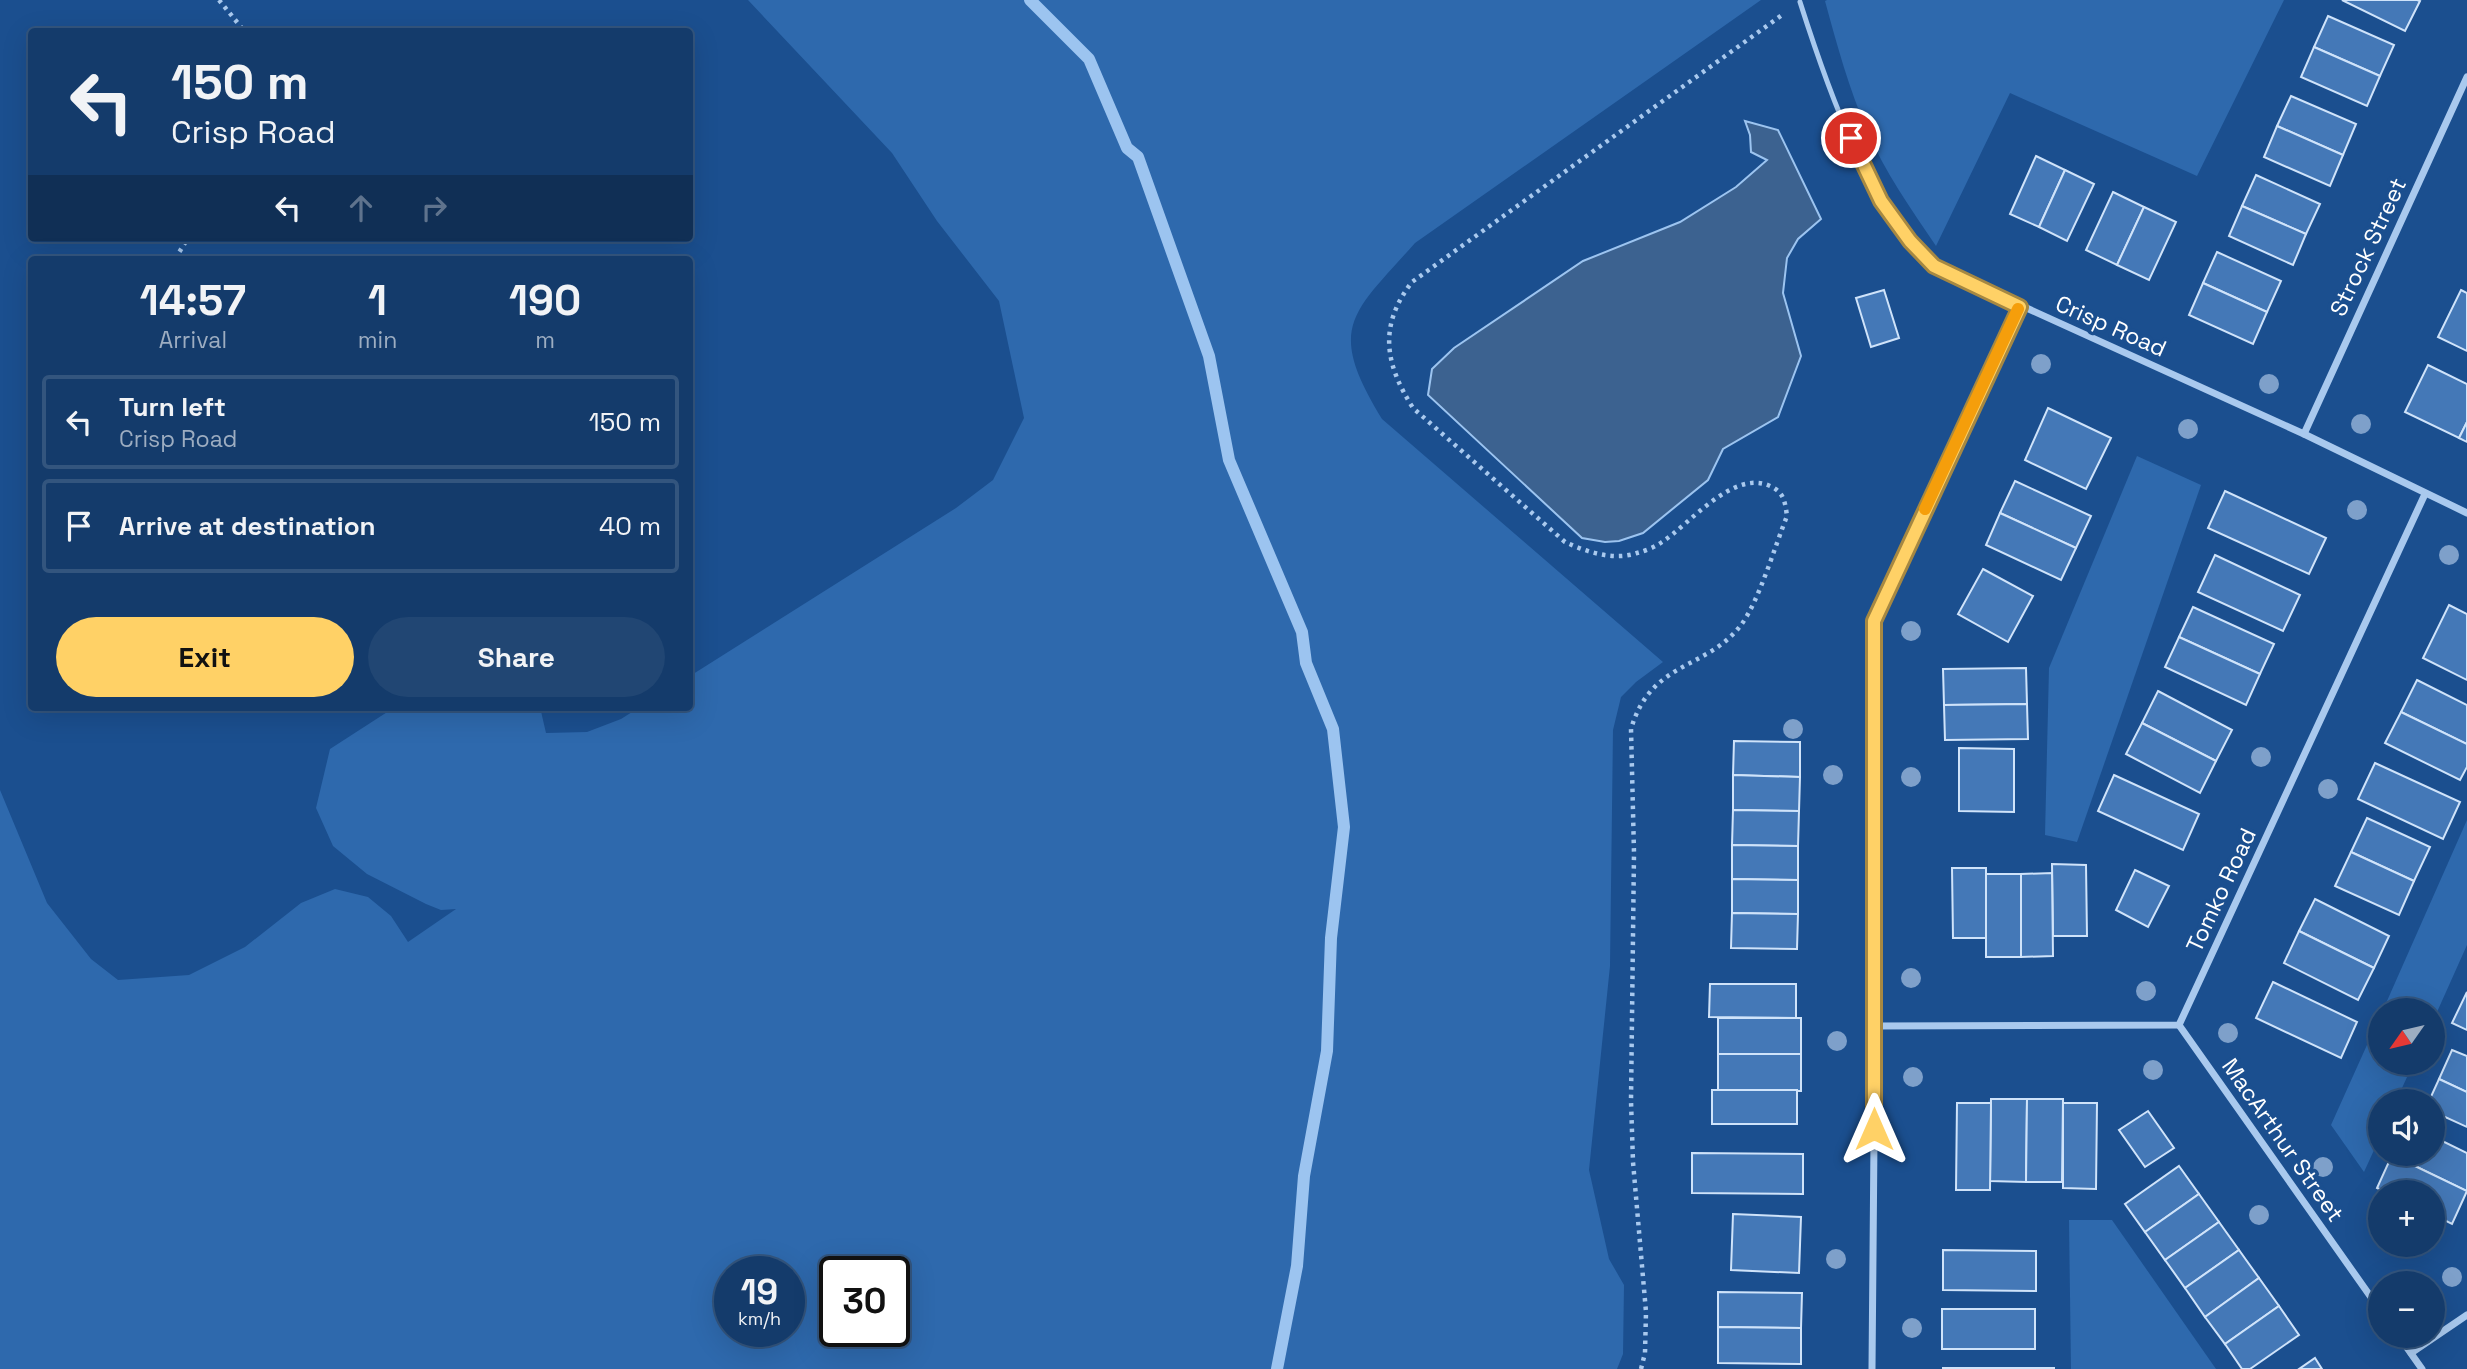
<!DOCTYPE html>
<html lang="en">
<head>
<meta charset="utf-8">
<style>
  body { margin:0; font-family:"Space Grotesk",sans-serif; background:#214673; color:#f1f3f6; height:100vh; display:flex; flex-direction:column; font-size:26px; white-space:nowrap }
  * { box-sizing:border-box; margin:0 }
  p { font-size:23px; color:#9dadc1 }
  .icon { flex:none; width:38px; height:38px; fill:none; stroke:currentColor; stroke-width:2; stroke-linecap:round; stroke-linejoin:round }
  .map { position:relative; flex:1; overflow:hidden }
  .panel { position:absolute; left:28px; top:256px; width:665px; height:455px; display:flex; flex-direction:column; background:#143b6b; border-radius:7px; box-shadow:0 7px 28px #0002,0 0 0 2px #33557e }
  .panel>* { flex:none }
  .hud { position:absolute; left:28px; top:28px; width:665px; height:214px; border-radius:7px; box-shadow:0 7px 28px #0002,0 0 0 2px #33557e; background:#143b6b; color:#f1f3f6; overflow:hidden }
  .needle { width:46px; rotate:236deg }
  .fabs { position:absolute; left:2368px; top:998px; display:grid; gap:14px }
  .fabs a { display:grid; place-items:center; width:77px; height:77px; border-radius:50%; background:#143b6b; box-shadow:0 7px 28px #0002,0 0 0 2px #33557e; font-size:35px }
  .speed { position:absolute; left:714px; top:1256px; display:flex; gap:14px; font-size:35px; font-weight:700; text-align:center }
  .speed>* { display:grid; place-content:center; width:91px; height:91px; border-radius:50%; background:#143b6b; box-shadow:0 7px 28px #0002,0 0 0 2px #33557e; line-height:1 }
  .speed small { font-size:18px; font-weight:400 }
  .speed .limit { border:4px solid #111; border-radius:10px; background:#fff; color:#111 }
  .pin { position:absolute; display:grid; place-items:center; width:60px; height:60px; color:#fff; margin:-30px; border:4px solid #fff; border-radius:50%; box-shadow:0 2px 7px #0007 }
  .me { position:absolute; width:77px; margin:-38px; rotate:0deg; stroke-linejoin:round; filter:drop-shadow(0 0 5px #0008) }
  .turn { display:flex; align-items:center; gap:24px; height:147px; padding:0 28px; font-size:32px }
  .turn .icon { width:91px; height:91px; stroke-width:2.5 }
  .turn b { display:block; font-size:49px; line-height:60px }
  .lanes { display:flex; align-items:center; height:66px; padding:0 28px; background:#0003; justify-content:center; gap:35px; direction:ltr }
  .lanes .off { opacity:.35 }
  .eta { display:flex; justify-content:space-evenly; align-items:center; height:119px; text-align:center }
  .eta b { font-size:42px; font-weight:700; line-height:49px }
  .action { display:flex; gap:14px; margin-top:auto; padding:14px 28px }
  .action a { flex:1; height:80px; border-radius:42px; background:#ffd166; color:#111; font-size:28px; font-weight:700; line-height:80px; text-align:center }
  .action a+a { background:#214673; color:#f1f3f6 }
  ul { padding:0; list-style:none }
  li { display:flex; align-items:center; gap:21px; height:94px; margin:0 14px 10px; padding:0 14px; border:4px solid #33557e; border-radius:7px }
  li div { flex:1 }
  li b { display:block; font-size:26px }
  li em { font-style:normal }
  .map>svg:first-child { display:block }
  .green { fill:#2e69ad; fill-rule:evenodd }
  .water { fill:#3c6290; stroke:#9cc4f0; stroke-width:2 }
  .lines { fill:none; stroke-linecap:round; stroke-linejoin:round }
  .stream { stroke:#9cc4f0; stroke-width:12 }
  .building { fill:#4478b7; stroke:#cfe3fa; stroke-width:2 }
  .path { stroke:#a9c9ee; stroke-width:4.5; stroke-dasharray:3.5 5; stroke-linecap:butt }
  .lane { stroke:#a9c9ee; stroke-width:5 }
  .street { stroke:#a9c9ee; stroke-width:7 }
  .tree { fill:#7ea0ca }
  .route-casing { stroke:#a68842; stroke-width:18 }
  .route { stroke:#ffd166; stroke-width:12 }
  .slow { stroke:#f59e0b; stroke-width:12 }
  .labels { text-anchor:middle; stroke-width:7; stroke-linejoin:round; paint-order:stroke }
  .street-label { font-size:23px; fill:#fff; stroke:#1b4f8f }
</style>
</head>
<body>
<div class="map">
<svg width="2467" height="1369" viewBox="0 0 2467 1369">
  <rect width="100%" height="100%" fill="#1b4f8f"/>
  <g class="green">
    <path d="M748,0H1761L1415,243C1351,315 1326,327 1382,419L1663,662L1636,682L1621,697L1613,730L1610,966L1589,1170L1609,1259L1624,1285L1623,1354L1617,1369H0V790L47,903L91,959L118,980L189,975L245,947L301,903L335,889L368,897L391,916L408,942L456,909L441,910L426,904L367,874L333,846L316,808L330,749L395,707H540L546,733L587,732L621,719L640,707H690V676L956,508L993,480L1024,418L999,301L937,221L892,153ZM730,1272H789V1332H730ZM894,1272V1332H835V1272Z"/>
    <path d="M1827,0H2284L2197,176L2010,93L1936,246C1911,209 1884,171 1867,130C1849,89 1837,45 1825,1Z"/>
    <path d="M2137,456L2201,485L2077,842L2045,835L2049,668Z"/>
    <path d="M2467,820V945L2433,1021L2432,1010H2383Z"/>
    <path d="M2380,1016V1062H2414L2396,1101H2380V1137L2364,1172L2331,1125Z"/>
    <path d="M2069,1220H2112L2216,1369H2071Z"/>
  </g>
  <path class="water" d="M1745,121L1778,130L1821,219L1798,239L1787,258L1783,293L1801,356L1778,417L1723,449L1708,480L1643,533L1619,541L1605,542L1582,538L1428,395L1432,369L1454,348L1583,261L1680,222L1736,187L1767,160L1751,152L1750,135Z"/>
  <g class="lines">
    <path class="stream" d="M1030,0L1089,59L1127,148L1138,157L1209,356L1229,460L1302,632L1306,663L1333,729L1344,827L1331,938L1327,1051L1304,1176L1297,1266L1277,1369"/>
  </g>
  <g class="building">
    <path d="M2342,0H2417L2420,1L2405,31Z"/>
    <path d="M2328,16L2394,45L2380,76L2314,47Z"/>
    <path d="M2314,47L2380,76L2367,106L2301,77Z"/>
    <path d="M2291,96L2356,124L2343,155L2277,126Z"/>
    <path d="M2277,126L2343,155L2330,186L2264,157Z"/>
    <path d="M2036,156L2065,170L2039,227L2010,214Z"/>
    <path d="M2065,170L2094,184L2067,241L2039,227Z"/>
    <path d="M2256,175L2320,204L2306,234L2242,206Z"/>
    <path d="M2113,192L2144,207L2117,265L2086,250Z"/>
    <path d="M2242,206L2306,234L2293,265L2229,236Z"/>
    <path d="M2144,207L2176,222L2149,280L2117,265Z"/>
    <path d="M2217,252L2281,281L2267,312L2203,283Z"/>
    <path d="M2203,283L2267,312L2253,344L2189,315Z"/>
    <path d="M1884,290L1899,338L1871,347L1856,298Z"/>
    <path d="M2461,290L2467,293V351L2438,337Z"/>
    <path d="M2428,365L2467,384V422L2459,438L2405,412Z"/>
    <path d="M2048,408L2111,438L2086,489L2025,460Z"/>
    <path d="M2467,422V442L2459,438Z"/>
    <path d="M2015,481L2091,516L2076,548L2000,513Z"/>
    <path d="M2225,491L2326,538L2309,574L2208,528Z"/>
    <path d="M2000,513L2076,548L2061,580L1986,545Z"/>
    <path d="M2215,555L2300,595L2283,631L2198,592Z"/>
    <path d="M1983,569L2033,596L2008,642L1958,614Z"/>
    <path d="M2449,605L2467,614V680L2423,658Z"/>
    <path d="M2193,607L2274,644L2260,674L2179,637Z"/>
    <path d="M2179,637L2260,674L2246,705L2165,667Z"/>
    <path d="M2026,668L2027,704L1944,705L1943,669Z"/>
    <path d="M2417,680L2467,705V744L2401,712Z"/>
    <path d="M2158,691L2232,730L2216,761L2142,723Z"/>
    <path d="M2027,704L2028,739L1945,740L1944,705Z"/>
    <path d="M2401,712L2467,744V767L2460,780L2385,743Z"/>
    <path d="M2142,723L2216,761L2200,793L2126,754Z"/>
    <path d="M1734,741L1800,742V777L1733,775Z"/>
    <path d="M1959,748L2014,749V812L1959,811Z"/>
    <path d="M2375,763L2460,802L2443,839L2358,799Z"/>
    <path d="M1733,775L1800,777L1799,811L1733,810Z"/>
    <path d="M2114,775L2199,814L2183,850L2098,811Z"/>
    <path d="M1733,810L1799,811L1798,846L1732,845Z"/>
    <path d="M2367,818L2430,847L2414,881L2351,852Z"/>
    <path d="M1732,845L1798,846V880L1732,879Z"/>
    <path d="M2351,852L2414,881L2399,915L2335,886Z"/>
    <path d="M2052,864L2086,865L2087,936H2053Z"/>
    <path d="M1952,868H1986V938H1953Z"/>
    <path d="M2135,870L2169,886L2148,927L2116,910Z"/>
    <path d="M2052,873L2053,956L2021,957V874Z"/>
    <rect x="1986" y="874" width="35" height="83"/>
    <path d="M1732,879L1798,880V914L1732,913Z"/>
    <path d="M2315,899L2389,936L2374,968L2299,931Z"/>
    <path d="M1732,913L1798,914L1797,949L1731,948Z"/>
    <path d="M2299,931L2374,968L2358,1000L2284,963Z"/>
    <path d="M2273,982L2357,1022L2341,1058L2256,1018Z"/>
    <path d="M1710,984H1796V1018L1709,1017Z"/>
    <path d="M2467,992V1030L2452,1023Z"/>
    <rect x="1718" y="1018" width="83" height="36"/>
    <path d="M2452,1050L2467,1056V1092L2439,1079Z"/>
    <path d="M1718,1054H1801V1091L1718,1090Z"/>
    <path d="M2439,1079L2467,1092V1127L2432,1111V1101H2429Z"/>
    <rect x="1712" y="1090" width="85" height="34"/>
    <path d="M1991,1099H2027L2026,1182L1990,1181Z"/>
    <path d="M2027,1099H2063L2062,1182H2026Z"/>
    <path d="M1957,1103H1991L1990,1190H1956Z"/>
    <path d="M2063,1103H2097L2096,1189L2063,1188Z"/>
    <path d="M2148,1111L2174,1148L2145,1167L2119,1130Z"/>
    <path d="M2432,1136L2467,1153V1191L2392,1155L2393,1153H2432Z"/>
    <path d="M1692,1153L1803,1154V1194L1692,1193Z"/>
    <path d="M2392,1155L2467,1191L2452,1224L2432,1214V1192H2385L2377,1188Z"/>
    <path d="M2179,1166L2199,1194L2145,1232L2125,1204Z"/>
    <path d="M2199,1194L2219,1222L2165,1260L2145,1232Z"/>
    <path d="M1733,1214L1801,1217L1799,1273L1731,1270Z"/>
    <path d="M2219,1222L2239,1250L2185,1288L2165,1260Z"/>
    <path d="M1943,1250L2036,1251V1291L1943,1290Z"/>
    <path d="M2239,1250L2259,1278L2205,1317L2185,1288Z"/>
    <path d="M2259,1278L2279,1306L2225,1344L2205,1317Z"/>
    <path d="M1718,1292L1802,1293L1801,1328L1718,1327Z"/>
    <path d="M2279,1306L2299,1335L2250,1369H2242L2225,1344Z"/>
    <rect x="1942" y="1309" width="93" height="40"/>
    <path d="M1718,1327L1801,1328V1364L1718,1363Z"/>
    <path d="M2315,1358L2322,1369H2299Z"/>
    <path d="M1943,1368H2055L1943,1369Z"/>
  </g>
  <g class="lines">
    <g class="path">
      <path d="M219,0L245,32"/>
      <path d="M175,259L188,238"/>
      <path d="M1641,1369L1645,1353L1646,1312L1633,1162L1631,1101L1634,853L1631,729C1651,660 1707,670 1741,625C1759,601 1775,546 1787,516C1785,502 1784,492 1770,486C1733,469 1690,524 1662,542C1655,547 1645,551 1637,553C1613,561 1587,552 1565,542L1413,408C1385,364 1378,326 1412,282L1782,15"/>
    </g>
    <path class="lane" d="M1800,2C1831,99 1863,191 1934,266"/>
    <g class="street">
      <path d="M1934,266L2304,434L2467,513"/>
      <path d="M2304,434L2467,77"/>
      <path d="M2179,1025L2380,1310"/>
      <path d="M1875,1026L2179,1025L2425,494"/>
      <path d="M2398,1335L2422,1369"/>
      <path d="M2411,1353L2467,1315"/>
      <path d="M1872,1369L1875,1026L1874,621L2020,307"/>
    </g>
  </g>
  <g class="tree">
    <circle cx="2041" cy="364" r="10"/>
    <circle cx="2269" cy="384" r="10"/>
    <circle cx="2361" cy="424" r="10"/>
    <circle cx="2188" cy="429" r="10"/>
    <circle cx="2357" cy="510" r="10"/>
    <circle cx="2449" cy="555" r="10"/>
    <circle cx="1911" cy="631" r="10"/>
    <circle cx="1793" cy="729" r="10"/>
    <circle cx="2261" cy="757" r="10"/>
    <circle cx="1833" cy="775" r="10"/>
    <circle cx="1911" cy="777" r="10"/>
    <circle cx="2328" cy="789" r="10"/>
    <circle cx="1911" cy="978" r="10"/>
    <circle cx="2146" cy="991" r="10"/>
    <circle cx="2228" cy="1033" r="10"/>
    <circle cx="1837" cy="1041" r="10"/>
    <circle cx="2153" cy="1070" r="10"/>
    <circle cx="1913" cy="1077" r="10"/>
    <circle cx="2323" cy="1167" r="10"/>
    <circle cx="2259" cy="1215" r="10"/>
    <circle cx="1836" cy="1259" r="10"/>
    <circle cx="2452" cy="1277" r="10"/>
    <circle cx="1912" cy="1328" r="10"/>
  </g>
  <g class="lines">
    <g class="route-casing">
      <path id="route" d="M1851,138L1881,201L1910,241L1934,266L2020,307L1874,621V1129"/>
    </g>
    <use href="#route" class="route"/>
    <path class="slow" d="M1925,509L2018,309"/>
  </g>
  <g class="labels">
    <g class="street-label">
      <text transform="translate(2368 247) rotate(-65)" y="8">Strock Street</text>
      <text transform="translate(2111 326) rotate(24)" y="8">Crisp Road</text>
      <text transform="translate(2221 890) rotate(-65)" y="8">Tomko Road</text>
      <text transform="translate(2283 1140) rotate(55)" y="8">MacArthur Street</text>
    </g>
  </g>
</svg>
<div class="fabs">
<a><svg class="needle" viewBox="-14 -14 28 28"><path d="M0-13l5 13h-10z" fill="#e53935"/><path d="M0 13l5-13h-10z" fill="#9dadc1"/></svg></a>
<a><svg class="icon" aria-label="sound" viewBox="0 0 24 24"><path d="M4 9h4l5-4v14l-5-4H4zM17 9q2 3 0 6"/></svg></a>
<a>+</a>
<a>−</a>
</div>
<div class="speed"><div>19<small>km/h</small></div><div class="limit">30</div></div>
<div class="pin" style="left:1851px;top:138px;background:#d93025"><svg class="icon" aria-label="arrive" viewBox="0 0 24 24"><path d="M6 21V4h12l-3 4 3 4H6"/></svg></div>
<svg class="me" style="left:1874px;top:1129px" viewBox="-20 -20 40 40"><path d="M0-17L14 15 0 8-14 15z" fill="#ffd166" stroke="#fff" stroke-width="4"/></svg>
<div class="hud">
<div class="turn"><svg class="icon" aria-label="left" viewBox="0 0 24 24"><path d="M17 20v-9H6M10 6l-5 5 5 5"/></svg><div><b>150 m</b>Crisp Road</div></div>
<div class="lanes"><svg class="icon" aria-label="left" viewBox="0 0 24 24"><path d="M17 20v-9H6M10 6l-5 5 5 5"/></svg><svg class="icon off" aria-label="ahead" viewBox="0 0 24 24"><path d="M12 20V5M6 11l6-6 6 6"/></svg><svg class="icon off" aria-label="right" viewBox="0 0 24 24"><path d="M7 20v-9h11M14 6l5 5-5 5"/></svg></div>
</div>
<section class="panel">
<div class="eta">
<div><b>14:57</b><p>Arrival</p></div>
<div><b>1</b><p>min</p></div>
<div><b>190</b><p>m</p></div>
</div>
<ul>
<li><svg class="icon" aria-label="left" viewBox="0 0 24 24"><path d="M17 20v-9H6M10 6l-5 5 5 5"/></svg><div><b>Turn left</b><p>Crisp Road</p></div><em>150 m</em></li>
<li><svg class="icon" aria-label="arrive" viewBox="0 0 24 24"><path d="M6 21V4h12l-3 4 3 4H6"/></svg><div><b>Arrive at destination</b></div><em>40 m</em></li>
</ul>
<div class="action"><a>Exit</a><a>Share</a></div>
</section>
</div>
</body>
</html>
